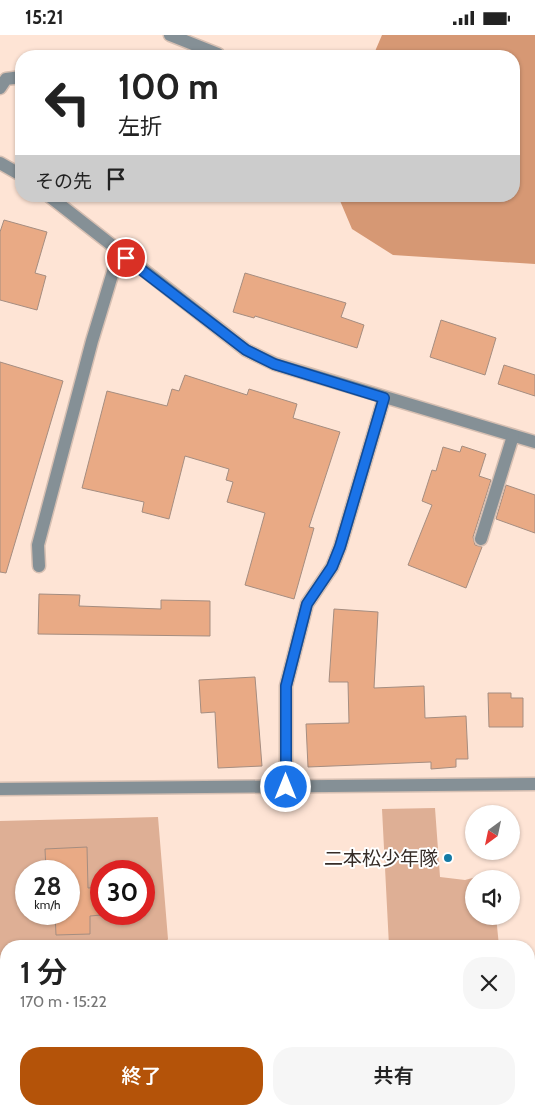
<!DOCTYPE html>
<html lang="ja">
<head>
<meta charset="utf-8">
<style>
  body { margin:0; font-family:Cabin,"Noto Sans JP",sans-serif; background:#f6f6f6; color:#222; height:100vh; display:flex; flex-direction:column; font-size:19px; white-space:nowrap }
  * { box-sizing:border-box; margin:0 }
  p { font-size:16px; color:#767676 }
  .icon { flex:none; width:28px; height:28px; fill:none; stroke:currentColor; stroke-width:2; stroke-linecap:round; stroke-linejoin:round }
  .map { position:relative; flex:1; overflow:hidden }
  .details { position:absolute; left:0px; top:905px; width:535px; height:175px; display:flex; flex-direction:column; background:#fff; border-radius:20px 20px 0 0; box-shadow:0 1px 4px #0004 }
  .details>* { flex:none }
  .guide { position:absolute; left:15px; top:15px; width:505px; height:152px; border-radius:20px; box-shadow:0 1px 4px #0004; background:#fff; color:#222; overflow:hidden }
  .needle { width:32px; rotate:213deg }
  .fabs { position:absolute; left:465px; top:770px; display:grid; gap:10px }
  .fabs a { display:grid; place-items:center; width:55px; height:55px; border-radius:50%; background:#fff; box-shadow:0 1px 4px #0004; font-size:25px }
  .speed { position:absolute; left:15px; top:825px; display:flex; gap:10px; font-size:25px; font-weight:700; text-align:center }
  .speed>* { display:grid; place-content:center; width:65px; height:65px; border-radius:50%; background:#fff; box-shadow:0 1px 4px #0004; line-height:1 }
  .speed small { font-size:12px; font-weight:400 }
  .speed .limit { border:8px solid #d22; background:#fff; color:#111 }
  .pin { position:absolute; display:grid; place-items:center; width:42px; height:42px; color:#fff; margin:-21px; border:2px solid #fff; border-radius:50%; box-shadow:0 1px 5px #0007 }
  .me { position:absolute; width:55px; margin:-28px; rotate:0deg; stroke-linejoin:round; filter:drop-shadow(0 0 4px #0008) }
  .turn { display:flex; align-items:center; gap:18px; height:105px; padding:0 20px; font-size:22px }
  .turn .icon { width:65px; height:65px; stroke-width:2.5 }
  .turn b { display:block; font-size:35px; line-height:42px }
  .then { display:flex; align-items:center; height:48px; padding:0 20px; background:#0003; gap:10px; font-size:19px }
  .round { display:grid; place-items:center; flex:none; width:52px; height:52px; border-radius:20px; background:#f6f6f6 }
  .summary { display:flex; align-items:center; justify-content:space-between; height:85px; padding:0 20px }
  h1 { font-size:30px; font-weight:600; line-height:38px }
  .cta { display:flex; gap:10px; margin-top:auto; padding:10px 20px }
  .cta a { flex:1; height:58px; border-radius:20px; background:#b45309; color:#fff; font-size:20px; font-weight:600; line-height:58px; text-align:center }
  .cta a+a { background:#f6f6f6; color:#222 }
  .status { display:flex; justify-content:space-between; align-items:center; height:35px; padding:0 25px; background:#fff; direction:ltr }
  .status svg { height:14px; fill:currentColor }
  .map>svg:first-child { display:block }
  .green { fill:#deaf95; fill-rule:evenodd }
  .forest { fill:#d69874 }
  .building { fill:#e9aa85; stroke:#a58d80 }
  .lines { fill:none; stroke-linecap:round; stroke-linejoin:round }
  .minor-casing { stroke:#d6bfb2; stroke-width:15 }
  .minor { stroke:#859096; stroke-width:12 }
  .route-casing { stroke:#114b97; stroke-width:12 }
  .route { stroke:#1a73e8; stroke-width:9 }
  .poi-dot { fill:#147aa5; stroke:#fff; stroke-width:2 }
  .labels { text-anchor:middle; stroke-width:4; stroke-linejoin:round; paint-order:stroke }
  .poi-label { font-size:19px; fill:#362c27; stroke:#fff; text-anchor:end }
</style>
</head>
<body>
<div class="status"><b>15:21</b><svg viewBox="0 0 49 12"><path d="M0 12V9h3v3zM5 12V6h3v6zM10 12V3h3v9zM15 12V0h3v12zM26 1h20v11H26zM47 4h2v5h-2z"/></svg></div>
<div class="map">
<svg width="535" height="1080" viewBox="0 0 535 1080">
  <rect width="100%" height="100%" fill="#fee4d5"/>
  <g class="green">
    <path d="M435,773L440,842L465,845L484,840L486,844H474V881H496L499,911H389L382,774Z"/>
    <path d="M158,782L168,904L164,911H6V941H0V786ZM26,836H69V879H26ZM101,836H144V879H101Z"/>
    <path d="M207,1074H337V1080H208Z"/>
    <path d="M454,1074H493L494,1080H404Z"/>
  </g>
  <path class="forest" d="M382,0H535V229L393,220L352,194L338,161H514V21H373Z"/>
  <g class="building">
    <path d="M4,185L47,197L35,238L46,241L37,275L0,265V197Z"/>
    <path d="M245,238L346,268L341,282L364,290L357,313L255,281L254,283L233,277Z"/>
    <path d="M441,285L496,303L485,340L430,322Z"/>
    <path d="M0,327L63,346L6,538L0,537Z"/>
    <path d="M504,330L535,340V361L498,349Z"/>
    <path d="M185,340L247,360L249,354L297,369L293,383L340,397L309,492L314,493L294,564L245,550L265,478L227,467L233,447L226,445L229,434L185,421L169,484L142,477L144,467L82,453L107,356L167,371L172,354L179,356Z"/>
    <path d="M462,411L486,419L479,441L491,445L473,502L475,510L482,512L466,553L408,530L432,470L422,466L432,435L436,436L443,412L460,417Z"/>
    <path d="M506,450L535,460V498L496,484Z"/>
    <path d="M39,559L80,560L79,571L161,574V565L210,566V601L38,599Z"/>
    <path d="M334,574L378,577L374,653L424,651L425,683L466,681L468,724H456V732L431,734V727L308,732L306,689L349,688L348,647H329Z"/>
    <path d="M255,642L262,731L218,733L215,677L201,678L199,645Z"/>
    <path d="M488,658H511V663H523V692H489Z"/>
    <path d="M87,812L88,853L101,852V880L90,881V899L56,900L55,879H69V836H46L45,814Z"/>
  </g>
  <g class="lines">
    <g class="minor-casing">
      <g id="minor">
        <path d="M170,0L218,19"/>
        <path d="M0,53L6,44L21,42"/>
        <path d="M0,128L21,140"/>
        <path d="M49,161L246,315L275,329L535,407"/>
        <path d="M481,504L513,401"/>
        <path d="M39,531L38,510L92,306L119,217"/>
        <path d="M286,752V651L307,569L332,532L340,512L384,363"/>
        <path d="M0,754L535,749"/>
      </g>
    </g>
    <use href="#minor" class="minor"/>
  </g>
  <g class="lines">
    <g class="route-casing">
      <path id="route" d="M126,223L246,315L274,329L384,363L340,512L332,532L307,569L286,651V752"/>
    </g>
    <use href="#route" class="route"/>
  </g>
  <circle class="poi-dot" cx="448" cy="823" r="5"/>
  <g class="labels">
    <g class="poi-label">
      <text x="438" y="830">二本松少年隊</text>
    </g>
  </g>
</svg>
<div class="fabs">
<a><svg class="needle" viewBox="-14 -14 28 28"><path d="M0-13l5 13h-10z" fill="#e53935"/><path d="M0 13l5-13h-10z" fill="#767676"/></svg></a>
<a><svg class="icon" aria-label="sound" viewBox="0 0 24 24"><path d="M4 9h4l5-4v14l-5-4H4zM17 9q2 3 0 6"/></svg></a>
</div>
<div class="speed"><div>28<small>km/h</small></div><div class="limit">30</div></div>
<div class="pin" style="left:126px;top:223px;background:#d93025"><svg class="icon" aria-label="arrive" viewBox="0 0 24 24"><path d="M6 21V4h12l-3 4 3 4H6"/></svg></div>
<svg class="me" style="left:286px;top:752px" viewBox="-20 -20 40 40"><circle r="17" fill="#1a73e8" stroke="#fff" stroke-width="3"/><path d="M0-11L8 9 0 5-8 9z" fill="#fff"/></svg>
<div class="guide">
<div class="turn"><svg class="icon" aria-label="left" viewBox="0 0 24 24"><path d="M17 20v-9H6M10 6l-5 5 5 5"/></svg><div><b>100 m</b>左折</div></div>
<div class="then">その先<svg class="icon" aria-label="arrive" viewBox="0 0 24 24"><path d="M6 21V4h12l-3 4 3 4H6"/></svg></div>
</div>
<section class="details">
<div class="summary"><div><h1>1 分</h1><p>170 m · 15:22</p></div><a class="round"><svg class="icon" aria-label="close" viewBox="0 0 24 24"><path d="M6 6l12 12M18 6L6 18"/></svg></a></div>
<div class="cta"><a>終了</a><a>共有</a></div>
</section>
</div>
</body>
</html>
